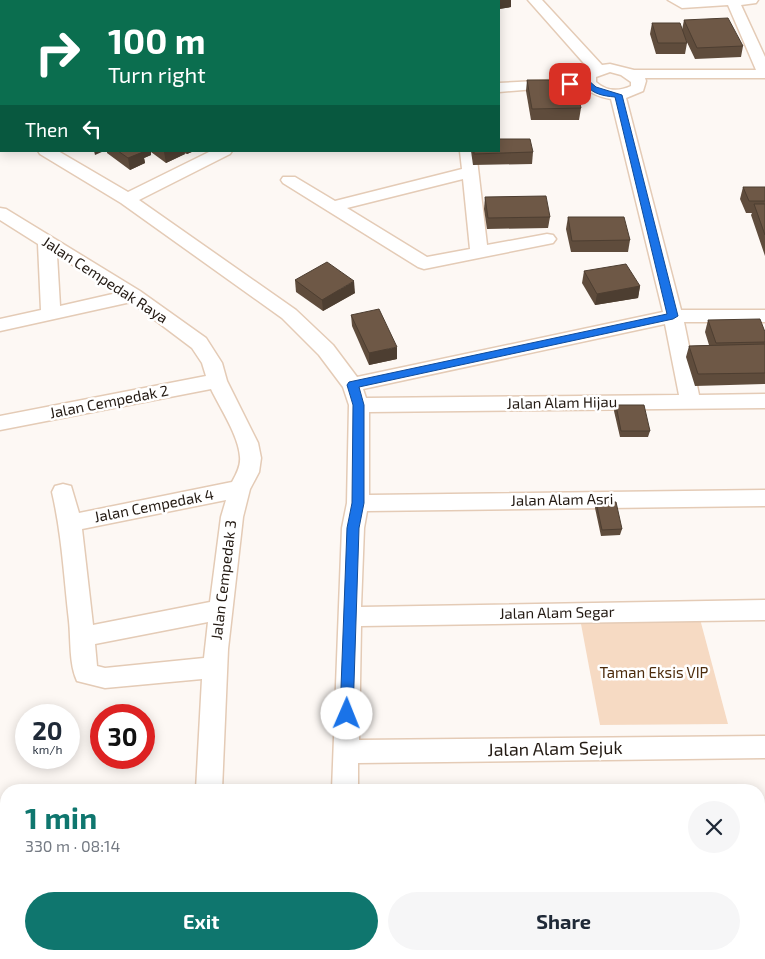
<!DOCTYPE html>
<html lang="en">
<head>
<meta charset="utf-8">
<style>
  body { margin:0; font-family:"Exo 2",sans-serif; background:#f6f6f7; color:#1f2937; height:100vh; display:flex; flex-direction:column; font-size:19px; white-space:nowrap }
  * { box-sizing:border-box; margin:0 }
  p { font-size:16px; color:#747a83 }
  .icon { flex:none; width:28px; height:28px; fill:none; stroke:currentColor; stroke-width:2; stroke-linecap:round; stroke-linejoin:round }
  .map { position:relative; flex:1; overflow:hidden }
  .panel { position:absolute; left:0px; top:784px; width:765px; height:176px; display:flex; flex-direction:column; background:#fff; border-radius:20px 20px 0 0; box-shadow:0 2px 12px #0003 }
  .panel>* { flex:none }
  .top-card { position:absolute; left:0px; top:0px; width:500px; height:152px; box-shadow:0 2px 12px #0003; background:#0b6e4f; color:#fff; overflow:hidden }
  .speed { position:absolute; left:15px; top:704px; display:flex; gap:10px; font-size:25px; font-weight:700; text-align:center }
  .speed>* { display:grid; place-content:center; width:65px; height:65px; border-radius:50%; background:#fff; box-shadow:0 2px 12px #0003; line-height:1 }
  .speed small { font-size:12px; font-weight:400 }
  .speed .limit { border:8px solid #d22; background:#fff; color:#111 }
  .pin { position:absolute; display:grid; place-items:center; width:42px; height:42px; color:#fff; margin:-21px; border-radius:10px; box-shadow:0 2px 8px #0006 }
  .me { position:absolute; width:55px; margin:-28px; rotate:1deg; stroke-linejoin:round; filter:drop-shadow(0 0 4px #0008) }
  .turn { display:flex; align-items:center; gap:18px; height:105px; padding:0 25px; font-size:22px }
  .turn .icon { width:65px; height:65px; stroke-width:2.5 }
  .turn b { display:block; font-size:35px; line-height:42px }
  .then { display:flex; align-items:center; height:48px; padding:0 25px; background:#0003; gap:10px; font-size:19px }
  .round { display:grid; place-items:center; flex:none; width:52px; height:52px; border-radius:26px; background:#f6f6f7 }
  .head { display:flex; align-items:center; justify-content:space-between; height:85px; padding:0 25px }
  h1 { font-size:30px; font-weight:700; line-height:38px; color:#0f766e }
  .button { display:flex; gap:10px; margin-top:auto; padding:10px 25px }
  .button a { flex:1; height:58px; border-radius:30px; background:#0f766e; color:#fff; font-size:20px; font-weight:700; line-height:58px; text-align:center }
  .button a+a { background:#f6f6f7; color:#1f2937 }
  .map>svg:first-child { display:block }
  .green { fill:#f6dac3 }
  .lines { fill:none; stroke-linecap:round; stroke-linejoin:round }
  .street-casing { stroke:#e4cbb6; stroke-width:3 }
  .street { fill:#fff; fill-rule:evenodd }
  .wall { fill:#5f4c3c }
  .shaded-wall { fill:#4d3e31 }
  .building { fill:#6e5846; stroke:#4d3e31 }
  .route { fill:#1a73e8; stroke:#114b97 }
  .labels { text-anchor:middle; stroke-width:5; stroke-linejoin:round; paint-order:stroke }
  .street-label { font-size:15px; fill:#231a13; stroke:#fff }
  .park-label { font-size:15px; fill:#4c2b0c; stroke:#fff }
  .near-street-label { font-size:18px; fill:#231a13; stroke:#fff }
</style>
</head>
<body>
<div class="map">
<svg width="765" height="959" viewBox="0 0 765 959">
  <rect width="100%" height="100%" fill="#fdf8f4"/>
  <path class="green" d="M700,619L728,724L600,725L581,624Z"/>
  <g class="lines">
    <g class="street-casing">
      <g id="street">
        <path d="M16,0H30L31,1H17Z"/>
        <rect x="153" y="0" width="14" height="1"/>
        <rect x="269" y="0" width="14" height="1"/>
        <path d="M528,0H542L602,65L610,64L634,70H756L728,5L682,8L668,0H758L756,3L741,5L765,57V78H645L646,81L643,91L626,98L681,310H765V322H684L699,395L765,394V408L369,412V495L765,490V506L367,511L364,528L361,607L765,600V620L361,626L359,740L765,736V758L358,763V790H332L342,528L347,503L349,405L343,387L319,355L282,318L121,203L40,154L38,151H58L128,192L211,151H232L230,154L139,200L296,310L333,345L357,377L663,312L611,99C599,97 588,93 581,83L582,75L589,69ZM610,72L621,75L631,82V86C618,92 606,91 596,82V77ZM665,324L679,395L366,398L363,389Z"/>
        <path d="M555,80L560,81L562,84L560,87L499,92V83Z"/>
        <path d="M460,151H476L487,245L547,234L553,235L556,239L553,243L424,269L418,267L283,183L281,180L283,177H295L335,201L462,169ZM463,179L470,249L427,257L347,208Z"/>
        <path d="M0,208L6,209L140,291L206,338L222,363L227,381L258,443L261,458L259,472L250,489L243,517L228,649L222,790H196L202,679L105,688L77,681C69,664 71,640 69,621C64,578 62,535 52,492L55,486L63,484L71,486L79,513L232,482C236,475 241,466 240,457C239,436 220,408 211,389L0,430V416L206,376L202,363L192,348L131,302L0,331V319L41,310L38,244L0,220ZM57,255L117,293L60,306ZM226,500L221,517L210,602L93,625L82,529ZM208,622L204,658L105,668L97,666L95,644Z"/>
        <path d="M6,868V908L0,911V870Z"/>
        <rect x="759" y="894" width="6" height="28"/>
        <path d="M142,954H170L168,959H140Z"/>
        <path d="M320,954H348L347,959H319Z"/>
      </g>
    </g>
    <use href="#street" class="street"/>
  </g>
  <g class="wall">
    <path d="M464,0H511V7L499,9V1H464Z"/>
    <path d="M684,20L743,46L741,57L695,59L684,36L687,43L685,54H656L650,34L652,23L682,30Z"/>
    <path d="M527,80L581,108L579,120H531L526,91Z"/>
    <path d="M107,151H194L187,154L184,153L185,154L166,163L151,152V155L144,158L145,163L130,170L107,153Z"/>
    <path d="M471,151H499L533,152L532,164L473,165Z"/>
    <path d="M743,187H765V256L751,215L752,213H746L740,199Z"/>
    <path d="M485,197L550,217L548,228L487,229L484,209Z"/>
    <path d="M568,217L630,240L628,252H571L566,229Z"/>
    <path d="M584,271L640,286L638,298L595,305L582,283Z"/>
    <path d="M295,280L355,293L323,311L296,292Z"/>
    <path d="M351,315L397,359L369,365L352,326Z"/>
    <path d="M708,320L765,332V384L695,386L686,357L689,346L709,345L705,332Z"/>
    <path d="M616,405L650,431L648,437H620L614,411Z"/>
    <path d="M596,502L622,529L620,535L601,536L595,508Z"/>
  </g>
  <g class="shaded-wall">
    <path d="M291,0H327L325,1H291Z"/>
    <path d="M485,0H511V7L499,9V1H475Z"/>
    <path d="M94,151H104L95,155Z"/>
    <path d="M139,151H151V155L144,158L145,163L130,170L128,158Z"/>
    <path d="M165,151H184L185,154L166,163L164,152Z"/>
    <path d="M186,151H194L187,154Z"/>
    <path d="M354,281L355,293L323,311L322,300Z"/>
    <path d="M640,286L638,298L595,305L597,294Z"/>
    <path d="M397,347V359L369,365V353Z"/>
  </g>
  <g class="building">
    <path d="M172,0H211L212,1H173Z"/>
    <path d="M310,0H331L332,1H302Z"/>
    <path d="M380,0H388V1H371Z"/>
    <path d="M446,0H453L454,1H437Z"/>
    <path d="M471,0H485L475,1H472Z"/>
    <path d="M728,18L743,46L697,48L684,20Z"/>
    <path d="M652,23H680L687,43H658Z"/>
    <path d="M527,80H574L581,108L532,109Z"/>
    <path d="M499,139H530L533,152L474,154V151H499Z"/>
    <path d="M118,151H143V152L128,158Z"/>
    <path d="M743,187H765V201H749Z"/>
    <path d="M546,196L550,217L488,218L485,197Z"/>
    <path d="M754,204H765V235Z"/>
    <path d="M568,217H624L630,240L572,241Z"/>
    <path d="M327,262L354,281L322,300L295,280Z"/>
    <path d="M626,264L640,286L597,294L584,271Z"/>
    <path d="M379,309L397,347L369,353L351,315Z"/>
    <path d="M760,319L765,332V342L716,343L708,320Z"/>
    <path d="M765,344V373L698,374L689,346Z"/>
    <path d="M616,405H644L650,431H621Z"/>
    <path d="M596,502H616L622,529L602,530Z"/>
  </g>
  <path class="route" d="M588,80L596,87L622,95L678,316L673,319L359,387L364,405V503L359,528L353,714L351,718L347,719L342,718L340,714L347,528L352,503L353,405L347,385L349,382L667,314L615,97C603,96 593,94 586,85L570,86L566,84L570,81Z"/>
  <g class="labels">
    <g class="street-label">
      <text transform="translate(105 280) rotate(33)" y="5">Jalan Cempedak Raya</text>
      <text transform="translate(109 402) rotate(-11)" y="5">Jalan Cempedak 2</text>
      <text transform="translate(562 403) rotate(-1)" y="5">Jalan Alam Hijau</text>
      <text transform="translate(562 500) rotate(-1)" y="5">Jalan Alam Asri</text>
      <text transform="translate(154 506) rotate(-11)" y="5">Jalan Cempedak 4</text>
      <text transform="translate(224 580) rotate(-83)" y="5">Jalan Cempedak 3</text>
      <text transform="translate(557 613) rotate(-1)" y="5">Jalan Alam Segar</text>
    </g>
    <g class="park-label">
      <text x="654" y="678">Taman Eksis VIP</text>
    </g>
    <g class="near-street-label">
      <text transform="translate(555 749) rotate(-1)" y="6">Jalan Alam Sejuk</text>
    </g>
  </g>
</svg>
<div class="speed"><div>20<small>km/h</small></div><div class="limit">30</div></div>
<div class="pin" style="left:570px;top:84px;background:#d93025"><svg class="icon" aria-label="arrive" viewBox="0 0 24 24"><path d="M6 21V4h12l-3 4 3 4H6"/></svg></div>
<svg class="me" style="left:347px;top:714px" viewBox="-20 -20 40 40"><circle r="19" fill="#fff"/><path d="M0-13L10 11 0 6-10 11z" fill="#1a73e8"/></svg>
<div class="top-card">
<div class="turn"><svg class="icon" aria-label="right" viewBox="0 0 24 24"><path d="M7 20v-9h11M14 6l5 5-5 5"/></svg><div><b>100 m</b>Turn right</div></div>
<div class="then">Then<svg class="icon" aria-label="left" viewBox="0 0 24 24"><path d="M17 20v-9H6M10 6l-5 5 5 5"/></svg></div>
</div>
<section class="panel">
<div class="head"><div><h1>1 min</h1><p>330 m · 08:14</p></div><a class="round"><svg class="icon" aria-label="close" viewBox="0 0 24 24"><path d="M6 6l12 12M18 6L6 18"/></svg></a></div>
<div class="button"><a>Exit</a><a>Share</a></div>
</section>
</div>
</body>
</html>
